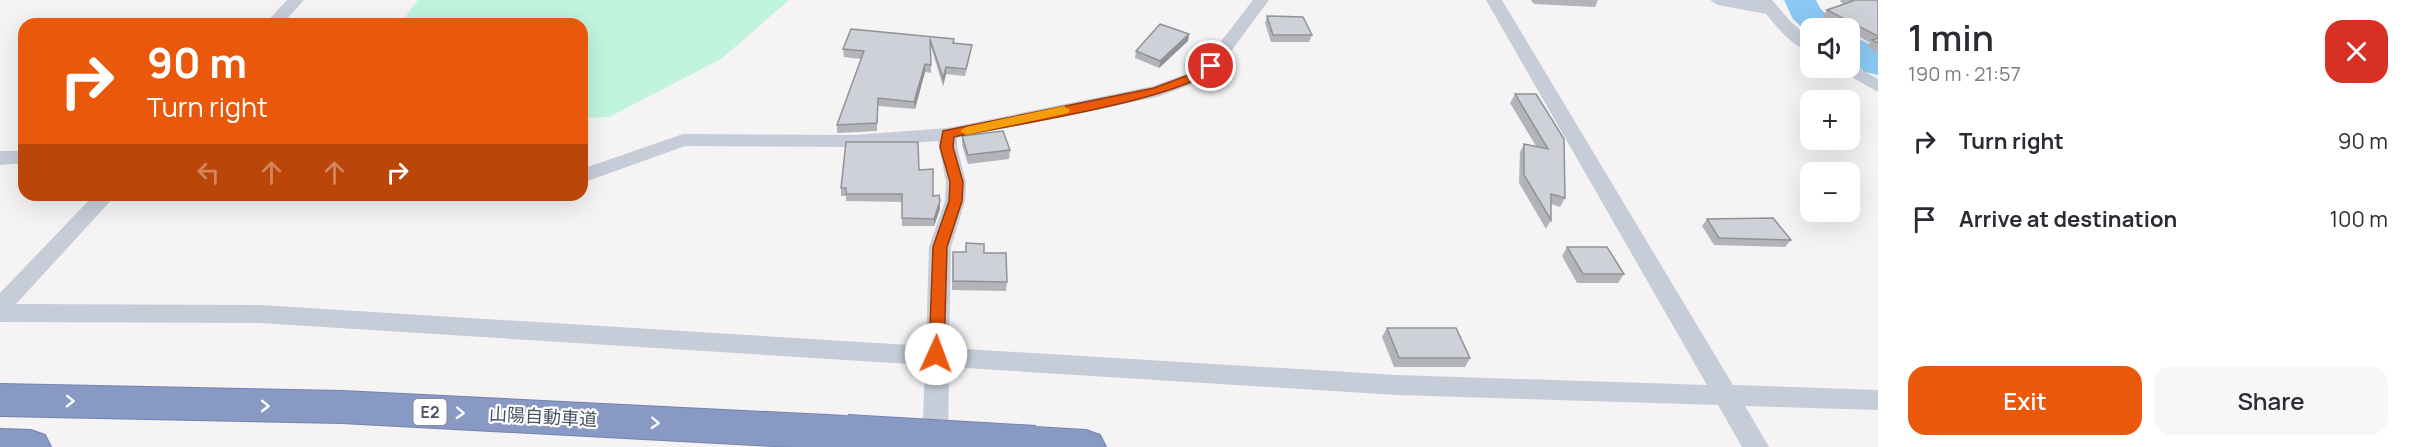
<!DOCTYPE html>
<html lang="en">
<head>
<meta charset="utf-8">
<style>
  body { margin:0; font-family:Manrope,"Noto Sans JP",sans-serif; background:#f7f7f7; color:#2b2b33; height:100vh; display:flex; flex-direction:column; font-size:22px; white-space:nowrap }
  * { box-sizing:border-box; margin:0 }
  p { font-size:20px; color:#7c7c81 }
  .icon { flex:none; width:33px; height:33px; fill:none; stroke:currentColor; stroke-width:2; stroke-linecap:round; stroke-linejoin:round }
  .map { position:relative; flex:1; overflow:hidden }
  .drawer { display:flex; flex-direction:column; background:#fff; width:540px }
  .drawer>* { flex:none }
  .guide { position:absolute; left:18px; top:18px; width:570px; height:183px; border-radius:18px; box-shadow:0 6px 24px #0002; background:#ea580c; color:#fff; overflow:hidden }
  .controls { position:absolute; left:1800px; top:18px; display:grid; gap:12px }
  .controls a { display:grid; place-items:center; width:60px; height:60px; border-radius:12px; background:#fff; box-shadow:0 6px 24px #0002; font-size:30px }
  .pin { position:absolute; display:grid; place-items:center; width:51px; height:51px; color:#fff; margin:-26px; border:3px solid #fff; border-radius:50%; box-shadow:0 2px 6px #0007 }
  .me { position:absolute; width:66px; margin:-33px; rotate:2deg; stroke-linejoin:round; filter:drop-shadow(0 0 4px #0008) }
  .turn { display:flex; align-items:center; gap:21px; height:126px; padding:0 30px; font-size:27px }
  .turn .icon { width:78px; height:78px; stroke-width:2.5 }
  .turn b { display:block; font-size:42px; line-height:51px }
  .lanes { display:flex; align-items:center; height:57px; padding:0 30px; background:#0003; justify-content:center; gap:30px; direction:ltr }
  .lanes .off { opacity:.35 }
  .round { display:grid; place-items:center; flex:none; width:63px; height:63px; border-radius:18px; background:#f7f7f7 }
  .headline { display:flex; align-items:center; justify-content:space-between; height:102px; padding:0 30px }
  h1 { font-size:36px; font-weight:600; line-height:45px }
  .primary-button { display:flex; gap:12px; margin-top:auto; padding:12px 30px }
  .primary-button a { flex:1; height:69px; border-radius:18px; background:#ea580c; color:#fff; font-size:24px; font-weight:600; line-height:69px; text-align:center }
  .primary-button a+a { background:#f7f7f7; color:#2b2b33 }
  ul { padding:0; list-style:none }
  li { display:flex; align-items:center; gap:18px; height:78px; padding:0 30px }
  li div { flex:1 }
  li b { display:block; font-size:22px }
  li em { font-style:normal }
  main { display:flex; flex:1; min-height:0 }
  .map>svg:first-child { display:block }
  .green { fill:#c0f4de }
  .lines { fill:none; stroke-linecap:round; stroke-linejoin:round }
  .river { fill:#8ac9f3; fill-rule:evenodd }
  .highway-casing { stroke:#7384b0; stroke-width:2 }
  .street { fill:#c6ccd8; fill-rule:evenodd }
  .highway { fill:#8899c4; fill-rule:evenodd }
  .highway-bridge-casing { stroke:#7384b0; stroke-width:38; stroke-linecap:butt }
  .highway-bridge { stroke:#8899c4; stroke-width:36 }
  .wall { fill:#b2b4ba }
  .shaded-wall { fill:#919297 }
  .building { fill:#cfd1d8; stroke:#919297; stroke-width:1.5 }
  .oneway { stroke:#f9fafc }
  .route { fill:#ea580c; stroke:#983908; stroke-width:1.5 }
  .slow { fill:#f59e0b }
  .labels { text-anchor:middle; stroke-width:4.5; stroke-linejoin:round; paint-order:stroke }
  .shield { fill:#fff; stroke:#808591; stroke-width:1.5 }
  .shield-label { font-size:16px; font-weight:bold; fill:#495162 }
  .street-label { font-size:18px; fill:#495162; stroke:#fff }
</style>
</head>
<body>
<main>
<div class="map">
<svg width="1878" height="447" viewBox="0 0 1878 447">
  <rect width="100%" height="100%" fill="#f5f3f3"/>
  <path class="green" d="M418,0H789L721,59L609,117L582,118V24H400Z"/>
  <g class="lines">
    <g class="river">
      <path d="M1784,0H1816L1820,8L1839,28H1810V35L1793,19Z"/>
      <path d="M1850,37L1862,40L1878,49V75L1865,72L1850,62Z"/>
    </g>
    <g class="highway-casing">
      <g id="highway">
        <path d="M0,384L342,391L847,416L861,421L867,433L861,445L855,447H792L342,423L0,416Z"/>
        <path d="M1035,427L1086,430L1100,435L1106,447H1016L1015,444L1021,432Z"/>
        <path d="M0,429L31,430L45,435L51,447H0Z"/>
      </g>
    </g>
    <g class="street">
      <path d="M287,0H304L282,24H265Z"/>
      <path d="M1253,0H1269L1217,70L1204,80L1157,97L957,138V147L966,182L965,201L951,247L949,348L1397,375L1707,385L1486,0H1502L1733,385L1878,390V410L1745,406L1769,447H1742L1718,405L1397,395L949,367L948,447H922L925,365L260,323L0,322V293L94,195H116L16,304L260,305L926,346L929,247L945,201L946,182L938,141L854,147L685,146L582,183V169L683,134L854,135L948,128L1153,86L1192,72L1205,62Z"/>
      <path d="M1710,0H1772L1790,21L1810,38V51C1793,48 1777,27 1766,14L1718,5Z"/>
      <path d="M1850,64L1878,79V92L1836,68H1850Z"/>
      <path d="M0,151H24V163L0,165Z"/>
    </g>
    <use href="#highway" class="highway"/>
    <g class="highway-bridge-casing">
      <path id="highway-bridge" d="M847,433L1035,444"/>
    </g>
    <use href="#highway-bridge" class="highway-bridge"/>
  </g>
  <g class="wall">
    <path d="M1531,0H1598L1595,7L1534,4Z"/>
    <path d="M1841,0H1878V53L1867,47L1870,43L1850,31V28H1844L1822,17L1827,10L1843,4L1840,1Z"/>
    <path d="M1267,16L1312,35L1309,42H1271L1265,23Z"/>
    <path d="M1189,34L1188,41L1159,68L1135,58L1136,51Z"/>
    <path d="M954,39V43L971,52L965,76L946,74L943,86L931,47V73L925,72L915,109L878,106L877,131L837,133V125L861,59L844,57L843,49Z"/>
    <path d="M1515,94H1536L1565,198L1560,207L1551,204V220L1546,229L1519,183L1520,152L1524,144L1536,146L1510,103Z"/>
    <path d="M962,136L1010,150L1009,159L968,164L962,145Z"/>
    <path d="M919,170L940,209L934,226H902V202L846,201V196H841V188Z"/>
    <path d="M1707,219L1791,240L1785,247L1714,245L1702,226Z"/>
    <path d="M1567,247L1624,274L1618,283H1577L1562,256Z"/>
    <path d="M953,252L984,253L1007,282L1006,291L952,290Z"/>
    <path d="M1387,328L1470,358L1465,367H1394L1382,337Z"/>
  </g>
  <g class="shaded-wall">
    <path d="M1189,34L1188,41L1159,68L1160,61Z"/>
    <path d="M925,64V72L915,109L914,102Z"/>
    <path d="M946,67V74L943,86V78Z"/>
    <path d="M940,201V209L934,226V219Z"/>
  </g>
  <g class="building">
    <path d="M1852,0H1878V36L1827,10L1853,1Z"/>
    <path d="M1267,16L1303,17L1312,35H1273Z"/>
    <path d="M1160,24L1189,34L1160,61L1136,51Z"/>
    <path d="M851,29L954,39L953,43L972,45L966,69L946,67L943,78L930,39L931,65L925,64L914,102L878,98L877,123L837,125L864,51L843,49Z"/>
    <path d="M1878,38V43L1872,40Z"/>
    <path d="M1515,94H1536L1564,139L1565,198L1551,194V220L1524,175V144L1548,149Z"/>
    <path d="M1003,131L1010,150L968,155L962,136Z"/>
    <path d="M846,142H918L919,170L933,169V196L939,195L940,201L934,219L902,218V194H846V188H841Z"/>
    <path d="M1773,218L1791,240L1719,238L1707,219Z"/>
    <path d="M966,243L984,244V253H1006L1007,282L953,281V252H966Z"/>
    <path d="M1567,247H1607L1624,274H1583Z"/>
    <path d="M1387,328H1456L1470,358H1399Z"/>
  </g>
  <defs><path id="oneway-chevron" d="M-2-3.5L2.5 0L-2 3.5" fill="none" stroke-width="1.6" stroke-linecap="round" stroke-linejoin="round" transform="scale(1.5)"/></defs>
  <g class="oneway">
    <use href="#oneway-chevron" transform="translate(70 401) rotate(1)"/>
    <use href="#oneway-chevron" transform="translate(265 406) rotate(1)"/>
    <use href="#oneway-chevron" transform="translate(460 413) rotate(3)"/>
    <use href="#oneway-chevron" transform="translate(655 423) rotate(3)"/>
  </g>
  <path class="route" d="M1211,63L1217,66C1188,99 1005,126 954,137L953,147L963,182L962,201L947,247L944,354L936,361L931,359L929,354L933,247L949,201L950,182L940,147L943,131L1154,88L1194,73Z"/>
  <path class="slow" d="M1064,106L1070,110L1068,113L966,135L960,131L966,127Z"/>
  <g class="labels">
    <rect class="shield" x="413.5" y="399" width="33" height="26" rx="4.5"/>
    <g class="shield-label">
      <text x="430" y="418">E2</text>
    </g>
    <g class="street-label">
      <text transform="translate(543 417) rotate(3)" y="6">山陽自動車道</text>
    </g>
  </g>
</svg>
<div class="controls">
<a><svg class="icon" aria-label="sound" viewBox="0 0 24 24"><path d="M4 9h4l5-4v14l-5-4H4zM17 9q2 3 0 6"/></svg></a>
<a>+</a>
<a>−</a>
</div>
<div class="pin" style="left:1211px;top:66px;background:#d93025"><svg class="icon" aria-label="arrive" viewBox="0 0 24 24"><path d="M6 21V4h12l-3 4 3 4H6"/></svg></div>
<svg class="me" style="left:936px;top:354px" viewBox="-20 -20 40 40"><circle r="19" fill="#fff"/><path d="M0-13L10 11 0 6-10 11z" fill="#ea580c"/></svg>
<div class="guide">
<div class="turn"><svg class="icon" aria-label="right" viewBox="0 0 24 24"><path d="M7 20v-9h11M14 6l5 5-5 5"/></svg><div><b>90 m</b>Turn right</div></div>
<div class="lanes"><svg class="icon off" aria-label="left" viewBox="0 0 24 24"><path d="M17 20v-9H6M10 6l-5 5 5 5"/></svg><svg class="icon off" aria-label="ahead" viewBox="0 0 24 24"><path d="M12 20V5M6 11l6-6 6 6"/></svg><svg class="icon off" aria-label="ahead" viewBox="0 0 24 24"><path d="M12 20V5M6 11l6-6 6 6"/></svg><svg class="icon" aria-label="right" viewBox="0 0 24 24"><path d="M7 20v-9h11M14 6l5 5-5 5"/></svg></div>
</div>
</div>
<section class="drawer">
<div class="headline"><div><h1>1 min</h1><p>190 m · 21:57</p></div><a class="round" style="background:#d93025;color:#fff"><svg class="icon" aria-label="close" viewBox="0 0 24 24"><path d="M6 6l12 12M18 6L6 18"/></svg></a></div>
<ul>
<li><svg class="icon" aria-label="right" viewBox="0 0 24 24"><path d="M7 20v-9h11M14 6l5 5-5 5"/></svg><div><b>Turn right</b></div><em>90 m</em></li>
<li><svg class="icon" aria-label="arrive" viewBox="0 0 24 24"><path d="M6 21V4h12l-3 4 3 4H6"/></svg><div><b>Arrive at destination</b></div><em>100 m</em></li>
</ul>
<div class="primary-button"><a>Exit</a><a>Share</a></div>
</section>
</main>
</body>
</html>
